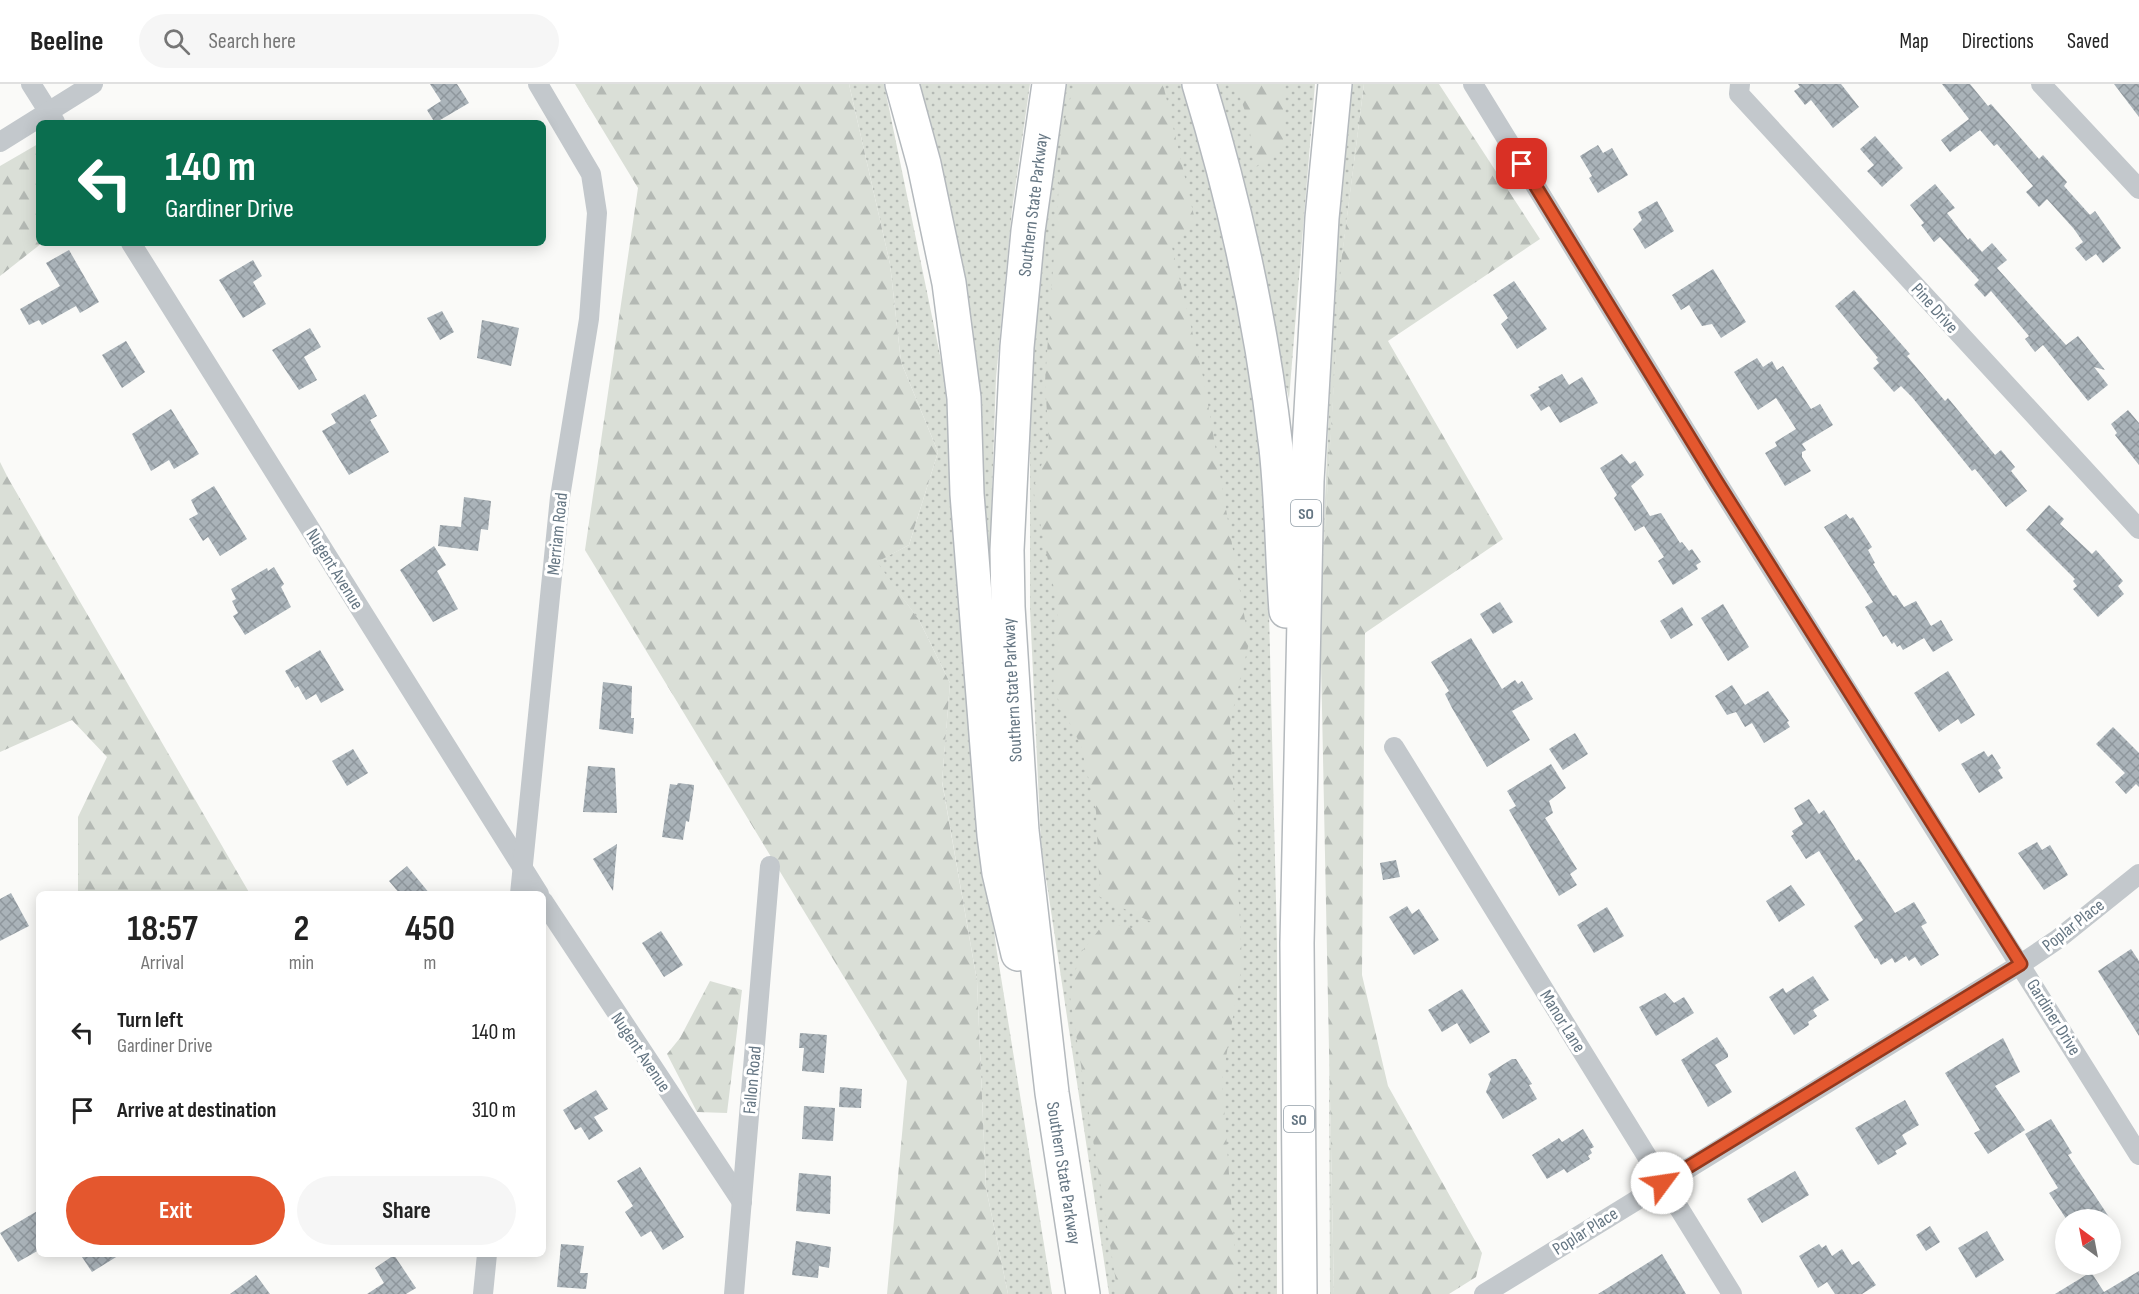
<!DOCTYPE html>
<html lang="en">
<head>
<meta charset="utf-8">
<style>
  body { margin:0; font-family:"Sofia Sans Condensed",sans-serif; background:#f6f6f6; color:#222; height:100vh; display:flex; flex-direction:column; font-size:22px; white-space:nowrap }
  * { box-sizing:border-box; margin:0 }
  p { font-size:20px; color:#767676 }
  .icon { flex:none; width:33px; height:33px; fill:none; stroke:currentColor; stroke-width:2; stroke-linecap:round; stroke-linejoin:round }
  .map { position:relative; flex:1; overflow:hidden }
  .side { position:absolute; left:36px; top:807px; width:510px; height:366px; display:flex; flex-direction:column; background:#fff; border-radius:9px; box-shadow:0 3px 15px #0003 }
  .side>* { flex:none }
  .banner { position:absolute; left:36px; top:36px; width:510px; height:126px; border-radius:9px; box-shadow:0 3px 15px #0003; background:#0b6e4f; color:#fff; overflow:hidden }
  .needle { width:39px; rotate:328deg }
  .fabs { position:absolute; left:2055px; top:1125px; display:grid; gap:12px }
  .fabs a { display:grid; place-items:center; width:66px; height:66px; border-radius:50%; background:#fff; box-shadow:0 3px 15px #0003; font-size:30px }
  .pin { position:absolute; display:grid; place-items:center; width:51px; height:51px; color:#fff; margin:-26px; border-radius:12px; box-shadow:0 3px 9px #0006 }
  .me { position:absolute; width:66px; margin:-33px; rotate:59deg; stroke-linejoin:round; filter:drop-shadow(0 0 4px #0008) }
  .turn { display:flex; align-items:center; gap:21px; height:126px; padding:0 30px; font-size:27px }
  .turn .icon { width:78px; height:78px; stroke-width:2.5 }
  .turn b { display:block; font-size:42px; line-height:51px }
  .eta { display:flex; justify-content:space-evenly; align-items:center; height:102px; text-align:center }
  .eta b { font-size:36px; font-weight:700; line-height:42px }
  .button { display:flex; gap:12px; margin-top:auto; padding:12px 30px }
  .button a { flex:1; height:69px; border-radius:36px; background:#e4572e; color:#fff; font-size:24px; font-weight:700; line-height:69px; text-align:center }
  .button a+a { background:#f6f6f6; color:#222 }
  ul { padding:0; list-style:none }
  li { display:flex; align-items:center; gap:18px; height:78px; padding:0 30px }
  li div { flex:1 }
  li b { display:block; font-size:22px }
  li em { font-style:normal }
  header { display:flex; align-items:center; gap:36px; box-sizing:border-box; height:84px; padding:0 30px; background:#fff; border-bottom:2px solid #e0e0e0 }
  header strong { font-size:28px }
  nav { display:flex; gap:33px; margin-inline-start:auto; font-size:21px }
  .search { width:420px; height:54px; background:#f6f6f6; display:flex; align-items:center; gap:15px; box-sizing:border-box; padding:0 21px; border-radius:33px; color:#767676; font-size:22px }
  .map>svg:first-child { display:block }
  .grass { fill:url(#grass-dots) }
  .forest { fill:url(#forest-firs) }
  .building { fill:url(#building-cross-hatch) }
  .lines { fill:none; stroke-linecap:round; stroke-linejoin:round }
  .motorway-casing { stroke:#b4b9bd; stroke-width:36 }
  .minor { stroke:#c3c8cc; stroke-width:20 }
  .motorway { stroke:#fff; stroke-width:33 }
  .route-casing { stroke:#94391e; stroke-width:15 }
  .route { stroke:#e4572e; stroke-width:10 }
  .labels { text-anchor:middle; stroke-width:6; stroke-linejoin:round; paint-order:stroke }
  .shield { fill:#fff; stroke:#939fa8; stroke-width:1.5 }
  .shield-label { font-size:16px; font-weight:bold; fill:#657683 }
  .street-label { font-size:18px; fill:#657683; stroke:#fff }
</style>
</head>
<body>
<header>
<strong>Beeline</strong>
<div class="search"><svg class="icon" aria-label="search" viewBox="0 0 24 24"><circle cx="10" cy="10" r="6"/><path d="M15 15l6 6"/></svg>Search here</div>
<nav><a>Map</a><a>Directions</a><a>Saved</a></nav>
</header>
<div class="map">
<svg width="2139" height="1210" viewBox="0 0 2139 1210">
  <defs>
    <pattern id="grass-dots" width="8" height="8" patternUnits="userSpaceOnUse" patternTransform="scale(1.5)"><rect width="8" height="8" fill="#dadfd7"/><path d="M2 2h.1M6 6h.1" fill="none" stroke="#b4b9b4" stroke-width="1.8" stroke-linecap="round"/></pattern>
    <pattern id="forest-firs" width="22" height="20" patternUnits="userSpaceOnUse" patternTransform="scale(1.5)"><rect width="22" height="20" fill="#dadfd7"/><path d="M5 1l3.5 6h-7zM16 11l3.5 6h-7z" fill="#b4b9b4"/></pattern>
    <pattern id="building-cross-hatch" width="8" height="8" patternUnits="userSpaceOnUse" patternTransform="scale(1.5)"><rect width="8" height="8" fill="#aab3b9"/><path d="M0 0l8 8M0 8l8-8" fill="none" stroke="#8e969c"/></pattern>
  </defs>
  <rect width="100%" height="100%" fill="#fafaf8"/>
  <g class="grass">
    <path d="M849,0H884L947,305L972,657L996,862L1052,1210H1008L986,1104L977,897L942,697L950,599L919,536L876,478L909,461L938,368L901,278L890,180Z"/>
    <path d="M913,0H1030L1012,126L996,294L990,466L985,467Z"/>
    <path d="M1066,0H1185L1231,168L1266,403L1277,858V1210H1109L1041,761L1030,525V312L1049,85Z"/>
    <path d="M1211,0H1315L1289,315L1224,41Z"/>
    <path d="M1352,0H1364L1342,173L1320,527L1336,170Z"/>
    <path d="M1329,965L1334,1210H1330Z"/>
  </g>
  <g class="forest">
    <path d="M575,0H849L890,180L901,278L938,368L909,461L877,478L919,536L950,599L942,698L977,897L986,1104L1008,1210H887L907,997L585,466L638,104Z"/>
    <path d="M1074,0H1163L1195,136L1172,163L1204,297L1249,559L1230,638L1242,880L1222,997L1238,1210H1118L1070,913L1079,871L1105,838L1131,844L1151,838L1100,813L1096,727L1081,662L1053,605L1058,524L1033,405L1049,359L1045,298L1063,43Z"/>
    <path d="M1235,0H1283V66L1255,83L1248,35Z"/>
    <path d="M1364,0H1439L1540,155L1388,257L1503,455L1365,549L1362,891L1388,1002L1482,1169L1476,1193L1449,1210H1334L1320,527L1341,179Z"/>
    <path d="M38,60L39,159H42L0,192V82Z"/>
    <path d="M0,378L8,394L250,810H78V733L107,673L72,636L0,668Z"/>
    <path d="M710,897L742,906L727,1029L697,1028L667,970L680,954Z"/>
  </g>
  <g class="building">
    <path d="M430,0H457L469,19L435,39L427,26L441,17Z"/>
    <path d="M1798,0H1841L1859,23L1833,44L1811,16L1805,21L1794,7L1800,3Z"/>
    <path d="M1942,0H1970L1988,22L1991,20L2039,75L2043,71L2067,98L2064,102L2090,131L2095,127L2121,164L2103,179L2096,170L2086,177L2075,164L2083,158L2074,145L2047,115L2039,123L2026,108L2033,102L1997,60L1994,62L1980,46L1950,68L1941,56L1969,35Z"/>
    <path d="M2114,0H2139V33Z"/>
    <path d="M1875,52L1903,84L1882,103L1867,87L1874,81L1860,65Z"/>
    <path d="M1598,61L1603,69L1612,64L1628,91L1598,109L1589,94L1592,92L1580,72Z"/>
    <path d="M1935,100L1955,124L1947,129L1968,156L1970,154L1982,168L1992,159L2007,176L1997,184L2023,213L2066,261L2078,252L2105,286L2094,283L2108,301L2088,317L2043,261L2035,268L2025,255L2029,252L1991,207L1985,213L1974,201L1979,196L1940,153L1934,158L1921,141L1924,139L1910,121Z"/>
    <path d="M1657,117L1674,147L1645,165L1633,145L1642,136L1638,128Z"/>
    <path d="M69,166L99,218L80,229L76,222L42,241L39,236L29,241L20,225L60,202L46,179Z"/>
    <path d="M253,176L262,192L253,198L266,220L243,234L219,196Z"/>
    <path d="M1713,185L1746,238L1721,254L1712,240L1702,242L1689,221L1681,226L1672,211Z"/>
    <path d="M1514,197L1547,245L1517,265L1501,240L1508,234L1493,211Z"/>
    <path d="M1854,206L1910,270L1907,272L1945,317L1948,314L1995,371L2001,366L2015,383L2011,387L2027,407L2006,423L1975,385L1972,387L1912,313L1901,302L1894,308L1873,284L1879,279L1876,275L1878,274L1835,222Z"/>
    <path d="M442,227L454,248L440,256L427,234Z"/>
    <path d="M482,236L519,244L511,282L477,274Z"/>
    <path d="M310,244L321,263L304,273L317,296L299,306L272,266Z"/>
    <path d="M126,257L145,288L122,304L102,271Z"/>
    <path d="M1757,274L1763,283L1772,277L1777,286L1783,282L1811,325L1820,320L1833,341L1802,360L1806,366L1802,368V373L1811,387L1785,402L1765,369L1777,362L1775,358L1796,345L1776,314L1758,326L1734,288Z"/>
    <path d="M1562,290L1569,301L1582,293L1598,319L1560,339L1549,322L1541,327L1530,311L1540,305L1538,303Z"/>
    <path d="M365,310L377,332L370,336L389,368L349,391L322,347L336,339L331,330Z"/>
    <path d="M171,325L199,370L174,385L169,376L151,387L132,350Z"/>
    <path d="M2128,326L2139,339V381L2115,351L2117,349L2111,340Z"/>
    <path d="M1622,370L1630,380L1635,377L1644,391L1631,402L1650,432L1661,429L1680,459L1682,458L1689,467L1692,465L1701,478L1696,481L1698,485L1673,501L1658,477L1664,473L1644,442L1635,447L1614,414L1617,411L1600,384Z"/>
    <path d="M214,402L247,455L220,472L208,453L203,457L189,435L198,430L191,416Z"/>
    <path d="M464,413L491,417L488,446L481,445L478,467L438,462L440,441L461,443Z"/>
    <path d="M2049,421L2064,435L2060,440L2092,470L2096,466L2123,497L2118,502L2124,510L2098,533L2073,505L2077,502L2073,497L2075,495L2026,446Z"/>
    <path d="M1846,430L1850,435L1853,433L1872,463L1868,466L1875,479L1873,480L1893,512L1896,511L1904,523L1916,517L1931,542L1941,536L1953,556L1933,568L1924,554L1903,566L1900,561L1897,563L1894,558L1892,560L1886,551L1883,553L1865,523L1873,518L1824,443Z"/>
    <path d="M434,462L446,481L437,487L458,525L433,538L400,486Z"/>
    <path d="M274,483L284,500L281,503L291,523L245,551L233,532L238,529L232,517L236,515L231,505L267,484L268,487Z"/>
    <path d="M1500,518L1513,538L1493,550L1480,530Z"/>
    <path d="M1723,520L1749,563L1728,577L1701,534Z"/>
    <path d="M1682,523L1693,541L1671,555L1660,537Z"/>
    <path d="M1471,554L1502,605L1515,596L1518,600L1522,597L1533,615L1512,627L1530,656L1487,683L1452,624L1445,610L1449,607L1431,578Z"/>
    <path d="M320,566L344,606L321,619L316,610L306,616L298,602L295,604L285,587Z"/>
    <path d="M1948,587L1975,631L1961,640L1958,635L1939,648L1914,609Z"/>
    <path d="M603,598L632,602L631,634H634L633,650L599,645Z"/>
    <path d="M1732,601L1745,621L1768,607L1789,637L1787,638L1790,643L1764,659L1752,639L1745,643L1736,628L1727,631L1715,612Z"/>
    <path d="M2113,643L2139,669V703L2136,700L2126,710L2115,698L2125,689L2096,660Z"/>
    <path d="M1575,649L1588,670L1563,686L1549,665Z"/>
    <path d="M353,665L368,689L347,702L332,677Z"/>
    <path d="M1984,667L1988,673L1992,670L2001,684L1998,686L2003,694L1979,709L1961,680Z"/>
    <path d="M1551,680L1566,704L1549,717L1553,729L1545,734L1577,785L1570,790L1577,801L1559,812L1509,726L1516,722L1507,707Z"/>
    <path d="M588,682L615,684L617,729L583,728Z"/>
    <path d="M678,699L694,701V703L689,738L686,737L683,756L662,753L670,700L677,701Z"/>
    <path d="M1809,715L1819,730L1824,726L1856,777L1859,775L1895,829L1914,818L1927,839L1921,842L1939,871L1921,882L1915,873L1909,877L1906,872L1895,879L1892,874L1881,881L1877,874L1875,875L1854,842L1863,836L1819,767L1806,775L1791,752L1794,750L1792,747L1803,740L1794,724Z"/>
    <path d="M2037,758L2042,766L2050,761L2068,791L2044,806L2018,769Z"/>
    <path d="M617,760L613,807L593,775Z"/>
    <path d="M1396,776L1400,793L1383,796L1380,779Z"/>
    <path d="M407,782L430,810H400L389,797Z"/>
    <path d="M1791,801L1805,821L1779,838L1766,817Z"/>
    <path d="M11,809L29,842L0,857V815Z"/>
    <path d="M1407,822L1412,830L1419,825L1439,856L1414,871L1389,833Z"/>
    <path d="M1607,823L1624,852L1594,869L1577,841Z"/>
    <path d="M661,847L683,881L664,893L642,859Z"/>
    <path d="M2131,865L2139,877V952L2098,887Z"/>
    <path d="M1813,892L1829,916L1813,926L1817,932L1808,938L1809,941L1794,951L1769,913L1783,904L1786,909Z"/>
    <path d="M1462,905L1490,948L1470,960L1457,939L1442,948L1428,926Z"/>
    <path d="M1665,909L1674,919L1684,913L1694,929L1656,952L1639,923Z"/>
    <path d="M800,949L827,951L824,989L802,987L804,964H799Z"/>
    <path d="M1717,953L1728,970V973L1715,981L1732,1008L1708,1023L1681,976Z"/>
    <path d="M2003,954L2020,988L1995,1002L2025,1046L1988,1070L1974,1049L1980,1046L1945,989Z"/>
    <path d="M1512,975H1516L1532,1000L1529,1001L1537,1015L1503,1035L1486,1008L1491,995L1488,990Z"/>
    <path d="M840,1003L862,1005L861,1024L839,1023Z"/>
    <path d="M596,1006L608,1025L594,1033L603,1047L589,1056L581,1043L575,1046L563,1026Z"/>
    <path d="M1905,1016L1919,1041L1902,1051L1907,1060L1895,1067L1897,1070L1878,1081L1855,1044Z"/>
    <path d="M804,1022L835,1024L833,1057L802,1055Z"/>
    <path d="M2051,1035L2072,1069L2068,1071L2111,1136H2067L2049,1109L2058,1104L2025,1050Z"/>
    <path d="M1583,1045L1594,1063L1590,1065L1592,1069L1588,1072L1590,1075L1567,1089L1564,1085L1547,1095L1532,1071L1559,1054L1562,1058Z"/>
    <path d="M640,1083L684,1153L663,1166L651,1147L641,1153L625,1128L633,1122L617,1097Z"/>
    <path d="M1795,1087L1809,1111L1762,1139L1747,1115Z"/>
    <path d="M799,1089L831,1092L830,1130L796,1127Z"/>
    <path d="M39,1126V1166L18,1178L0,1149Z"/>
    <path d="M1930,1142L1940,1158L1926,1167L1916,1151Z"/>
    <path d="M1987,1147L2004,1176L1976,1194L1958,1164Z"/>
    <path d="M796,1157L831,1163L829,1184L819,1182L818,1194L792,1191Z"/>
    <path d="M561,1160L584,1162L580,1189H588L586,1205L557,1203Z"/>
    <path d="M1819,1160L1822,1164L1826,1161L1832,1172L1842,1165L1852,1181L1859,1177L1876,1201L1862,1210H1835L1827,1198L1818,1204L1799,1172Z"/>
    <path d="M80,1170H121L92,1188Z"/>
    <path d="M1662,1170L1686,1210H1598Z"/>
    <path d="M394,1171L416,1204L406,1210H367L384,1199L375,1184Z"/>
    <path d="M2139,1187V1210H2055L2091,1188L2104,1208Z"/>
    <path d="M256,1191L270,1210H230Z"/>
  </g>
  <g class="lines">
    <g class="motorway-casing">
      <g id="motorway">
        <path d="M902,0L924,80L949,199L964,314L967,410L994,751L999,789L1018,870"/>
        <path d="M1049,0L1028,147L1017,263L1007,466L1008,523L1022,747L1052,1009L1083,1210"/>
        <path d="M1199,0C1235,118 1262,241 1276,364C1282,418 1282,473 1286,527"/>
        <path d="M1300,1210L1297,859L1307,397L1322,134L1335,0"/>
      </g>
    </g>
    <g class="minor">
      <path d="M31,0L55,38"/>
      <path d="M1473,0L1717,398L2139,1071"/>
      <path d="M1740,0L1739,10L2139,445"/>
      <path d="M2041,0L2139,105"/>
      <path d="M0,58L93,0"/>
      <path d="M131,159L539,810"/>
      <path d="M1394,663L1732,1210"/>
      <path d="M520,810L560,413L589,235L597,129L591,90L538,0"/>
      <path d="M543,817L742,1118"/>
      <path d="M483,1210L487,1170"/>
      <path d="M734,1210L770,782"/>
      <path d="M1484,1210L2021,880L2058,855L2139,790"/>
    </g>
    <use href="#motorway" class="motorway"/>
  </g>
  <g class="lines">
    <g class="route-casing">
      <path id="route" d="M1522,80L1717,398L2021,880L1662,1099"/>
    </g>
    <use href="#route" class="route"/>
  </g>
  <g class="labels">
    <g class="shield">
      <rect x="1291" y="416" width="30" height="26" rx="4.5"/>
      <rect x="1284" y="1022" width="30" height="26" rx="4.5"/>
    </g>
    <g class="shield-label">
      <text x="1306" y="435">SO</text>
      <text x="1299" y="1041">SO</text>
    </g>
    <g class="street-label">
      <text transform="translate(1033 121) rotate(-83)" y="6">Southern State Parkway</text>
      <text transform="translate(1935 224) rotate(48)" y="6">Pine Drive</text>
      <text transform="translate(557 450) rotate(-84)" y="6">Merriam Road</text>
      <text transform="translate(335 485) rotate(58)" y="6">Nugent Avenue</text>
      <text transform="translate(1012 606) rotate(-93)" y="6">Southern State Parkway</text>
      <text transform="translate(2073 841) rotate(-38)" y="6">Poplar Place</text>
      <text transform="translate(2054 933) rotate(58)" y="6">Gardiner Drive</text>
      <text transform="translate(1563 937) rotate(58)" y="6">Manor Lane</text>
      <text transform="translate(641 968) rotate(56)" y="6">Nugent Avenue</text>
      <text transform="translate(752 996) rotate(-85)" y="6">Fallon Road</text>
      <text transform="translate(1064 1089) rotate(81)" y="6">Southern State Parkway</text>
      <text transform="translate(1585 1147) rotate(-32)" y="6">Poplar Place</text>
    </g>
  </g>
</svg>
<div class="fabs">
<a><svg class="needle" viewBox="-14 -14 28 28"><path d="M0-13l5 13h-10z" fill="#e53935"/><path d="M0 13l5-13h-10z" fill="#767676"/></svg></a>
</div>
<div class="pin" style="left:1522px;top:80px;background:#d93025"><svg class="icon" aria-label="arrive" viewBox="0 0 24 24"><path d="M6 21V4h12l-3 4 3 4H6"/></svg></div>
<svg class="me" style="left:1662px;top:1099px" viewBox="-20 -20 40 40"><circle r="19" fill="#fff"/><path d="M0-13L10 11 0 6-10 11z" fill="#e4572e"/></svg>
<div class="banner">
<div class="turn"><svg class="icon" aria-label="left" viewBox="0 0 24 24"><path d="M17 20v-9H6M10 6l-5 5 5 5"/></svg><div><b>140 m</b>Gardiner Drive</div></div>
</div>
<section class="side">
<div class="eta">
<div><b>18:57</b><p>Arrival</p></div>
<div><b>2</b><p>min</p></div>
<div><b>450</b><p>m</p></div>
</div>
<ul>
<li><svg class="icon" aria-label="left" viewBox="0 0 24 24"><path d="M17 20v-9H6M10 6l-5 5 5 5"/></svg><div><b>Turn left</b><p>Gardiner Drive</p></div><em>140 m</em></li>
<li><svg class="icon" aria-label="arrive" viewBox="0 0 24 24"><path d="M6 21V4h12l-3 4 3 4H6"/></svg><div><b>Arrive at destination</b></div><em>310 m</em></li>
</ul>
<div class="button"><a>Exit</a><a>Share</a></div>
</section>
</div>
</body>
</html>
